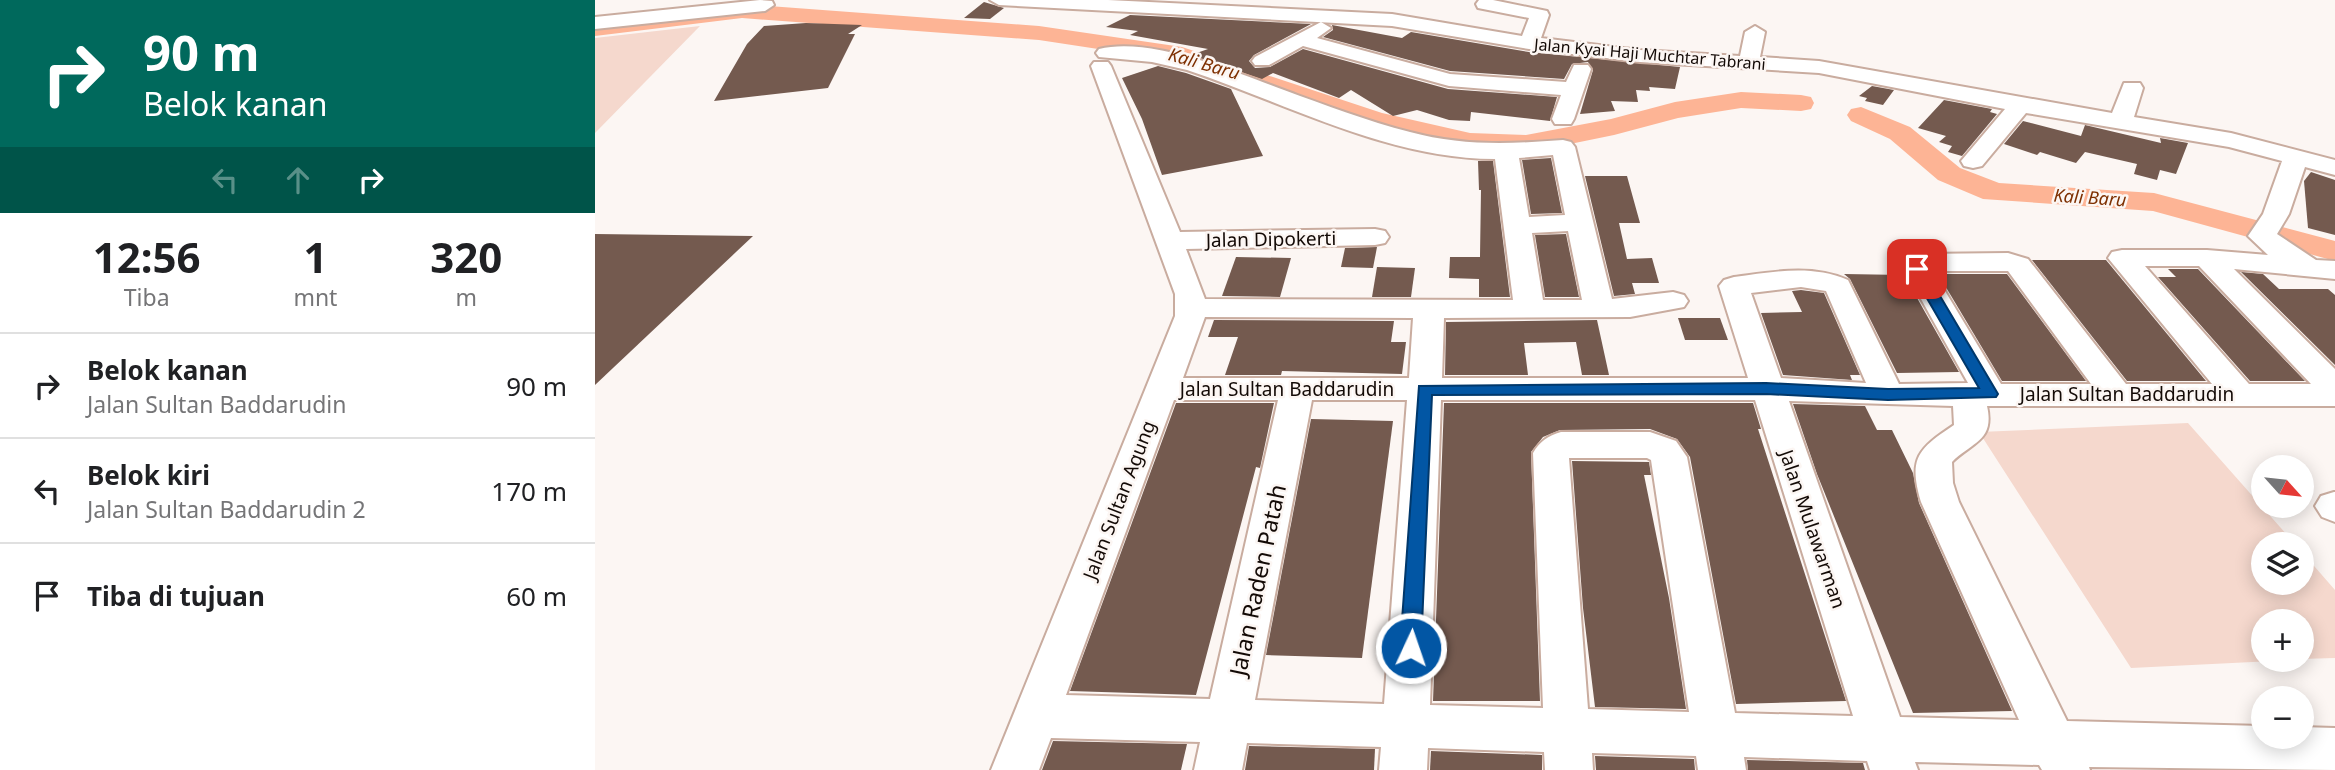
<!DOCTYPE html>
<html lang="id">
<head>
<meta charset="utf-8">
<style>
  body { margin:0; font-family:"Noto Sans",sans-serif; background:#f2f2f2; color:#202124; height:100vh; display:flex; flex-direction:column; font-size:26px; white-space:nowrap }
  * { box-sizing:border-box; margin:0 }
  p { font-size:23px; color:#757577 }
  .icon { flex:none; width:38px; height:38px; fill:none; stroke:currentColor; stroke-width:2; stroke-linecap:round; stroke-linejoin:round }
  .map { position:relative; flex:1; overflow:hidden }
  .side { display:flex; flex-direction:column; background:#fff; width:595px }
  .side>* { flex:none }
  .banner { background:#00695c; color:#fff; overflow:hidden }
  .needle { width:46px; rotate:117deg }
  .controls { position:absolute; left:1656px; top:455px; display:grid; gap:14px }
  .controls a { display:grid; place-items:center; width:63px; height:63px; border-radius:50%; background:#fff; box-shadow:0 4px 18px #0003; font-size:35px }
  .pin { position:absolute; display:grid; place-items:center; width:60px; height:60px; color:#fff; margin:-30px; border-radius:14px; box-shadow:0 4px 10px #0006 }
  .me { position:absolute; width:77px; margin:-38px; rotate:3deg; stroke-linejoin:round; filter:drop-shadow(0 0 5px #0008) }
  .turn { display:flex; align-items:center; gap:24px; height:147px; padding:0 28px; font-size:32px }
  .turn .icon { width:91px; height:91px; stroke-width:2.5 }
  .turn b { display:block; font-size:49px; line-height:60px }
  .lanes { display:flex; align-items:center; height:66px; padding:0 28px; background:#0003; justify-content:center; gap:35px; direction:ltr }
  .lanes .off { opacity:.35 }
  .eta { display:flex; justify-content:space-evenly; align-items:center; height:119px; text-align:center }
  .eta b { font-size:42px; font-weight:700; line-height:49px }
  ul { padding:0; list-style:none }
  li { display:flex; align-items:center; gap:21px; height:105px; padding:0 28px; border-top:2px solid #e0e0e0 }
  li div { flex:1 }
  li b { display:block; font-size:26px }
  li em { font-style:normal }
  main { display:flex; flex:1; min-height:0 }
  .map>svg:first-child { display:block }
  .green { fill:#f5d8cd }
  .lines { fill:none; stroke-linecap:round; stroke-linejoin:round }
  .river { fill:#fdb495; fill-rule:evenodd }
  .building { fill:#745a4f }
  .minor-casing { stroke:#c9ac9f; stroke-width:4 }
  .minor { fill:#fff; fill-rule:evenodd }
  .route { fill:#0256a4; stroke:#01386b; stroke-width:2 }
  .labels { text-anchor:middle; stroke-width:5; stroke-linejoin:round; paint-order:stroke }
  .far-street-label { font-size:16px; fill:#130a06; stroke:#fcf6f3 }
  .far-water-label { font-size:18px; font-style:italic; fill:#7e3002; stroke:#fcf6f3 }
  .street-label { font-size:19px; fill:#130a06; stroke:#fcf6f3 }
  .near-street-label { font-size:23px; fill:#130a06; stroke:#fcf6f3 }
</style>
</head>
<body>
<main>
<section class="side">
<div class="banner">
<div class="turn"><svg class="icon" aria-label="right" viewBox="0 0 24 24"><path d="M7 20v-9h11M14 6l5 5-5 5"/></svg><div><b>90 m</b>Belok kanan</div></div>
<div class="lanes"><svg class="icon off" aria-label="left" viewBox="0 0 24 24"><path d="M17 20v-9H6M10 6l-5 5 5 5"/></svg><svg class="icon off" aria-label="ahead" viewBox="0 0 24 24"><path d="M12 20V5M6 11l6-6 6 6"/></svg><svg class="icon" aria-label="right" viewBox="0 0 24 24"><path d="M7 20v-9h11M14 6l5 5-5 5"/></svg></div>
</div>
<div class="eta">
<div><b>12:56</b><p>Tiba</p></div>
<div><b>1</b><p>mnt</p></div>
<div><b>320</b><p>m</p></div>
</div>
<ul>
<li><svg class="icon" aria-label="right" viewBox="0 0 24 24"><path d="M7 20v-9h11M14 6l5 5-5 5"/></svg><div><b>Belok kanan</b><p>Jalan Sultan Baddarudin</p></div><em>90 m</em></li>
<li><svg class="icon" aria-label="left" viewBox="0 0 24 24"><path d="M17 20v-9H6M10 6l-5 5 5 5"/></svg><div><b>Belok kiri</b><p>Jalan Sultan Baddarudin 2</p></div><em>170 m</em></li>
<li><svg class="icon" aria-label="arrive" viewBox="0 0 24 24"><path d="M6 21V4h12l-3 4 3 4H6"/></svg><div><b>Tiba di tujuan</b></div><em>60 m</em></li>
</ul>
</section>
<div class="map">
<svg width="1740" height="770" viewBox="0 0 1740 770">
  <rect width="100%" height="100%" fill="#fcf6f3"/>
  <g class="green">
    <path d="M105,26L0,133V38Z"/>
    <path d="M1593,423L1700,544H1668V583H1706V551L1740,590V658L1706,659V621H1668V660H1699L1536,668L1384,432Z"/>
  </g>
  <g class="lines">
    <g class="river">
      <path d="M147,4L444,26L587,47L787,113L875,133L931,135L1016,119L1080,102L1146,92L1206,95L1216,97L1219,103L1216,109L1206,111L1146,108L1083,118L1019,135L931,153L875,151L769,126L582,61L444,40L147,18L0,36V22Z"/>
      <path d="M1266,107L1315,127L1365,168L1404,183L1559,193L1740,241V261L1558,211L1388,199L1343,180L1295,139L1256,121L1252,115L1256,109Z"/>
    </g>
  </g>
  <g class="building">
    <path d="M389,2L409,8L395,19L369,18Z"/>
    <path d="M535,15L716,24L659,55L654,61L660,68L675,67L708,49L853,89L962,97L955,121L876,112L875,121L854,120L822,110L798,116L756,90L744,98L678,73L667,79L596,55L613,49L535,35L543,31L511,27Z"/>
    <path d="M211,23L267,25L253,34H260L233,88L119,101L152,44L169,26Z"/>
    <path d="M737,25L807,38L816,32L934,52L1085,67L1080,89L1054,87L1055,91L1041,90L1043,102L1016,101L1020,111L985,114L998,70L993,62L977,64L969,79L855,71L728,37L738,30Z"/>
    <path d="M563,66L591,73L636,89L668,156L567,175L547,119L527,78Z"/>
    <path d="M1277,86L1299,90L1288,105L1270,101L1272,98L1264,96Z"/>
    <path d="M1349,100L1397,109L1395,112L1402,114L1367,156L1353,152L1357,146L1344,142L1351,136L1323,128Z"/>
    <path d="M1428,121L1486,136L1490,125L1566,143L1565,138L1593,143L1581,174L1565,170L1562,180L1539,174L1542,164L1490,152L1481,163L1445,152L1442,155L1409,144Z"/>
    <path d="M956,158L967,213L936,214L927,160Z"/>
    <path d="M883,161H898L915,297H884V279L854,278L855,257H885L886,190H884Z"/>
    <path d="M1716,172L1740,180V235L1713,228L1709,181Z"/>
    <path d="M990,176H1032L1045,223H1024L1032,259L1057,258L1064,283H1037L1040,294L1019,296Z"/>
    <path d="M0,234L158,236L0,385Z"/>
    <path d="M971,234L984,297H950L940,235Z"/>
    <path d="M782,247L778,268L746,267L750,248Z"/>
    <path d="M641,257L696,258L685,297L627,296Z"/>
    <path d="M1437,260H1511L1611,381H1532Z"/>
    <path d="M782,267L820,268L816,297H777Z"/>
    <path d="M1573,269H1603L1710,381H1655L1563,277H1581Z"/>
    <path d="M1646,272L1668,274L1684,289H1733L1740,295V365Z"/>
    <path d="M1249,274L1309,275L1364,372L1302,373L1255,279Z"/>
    <path d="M1343,274H1412L1491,381H1407Z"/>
    <path d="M1206,290L1229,293L1265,375H1255L1257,380L1188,375L1166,313L1207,312L1197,291Z"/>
    <path d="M1083,318H1125L1133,340H1090Z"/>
    <path d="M619,320L799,321L796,342H811L807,374L687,371L686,375H630L643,337H613Z"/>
    <path d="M1002,320L1014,375H987L981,342L929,343L933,375H850L851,322Z"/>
    <path d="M581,403H679L665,468L661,467L601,695L475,691Z"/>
    <path d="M849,403H1158L1166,429H1163L1251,701L1141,704L1095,457L1082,439L1055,429L965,430L948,437L936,452L945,701H838Z"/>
    <path d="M1198,404L1270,406L1282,430H1297L1318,473L1324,503L1417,711L1318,713L1222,474Z"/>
    <path d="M716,419L798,421L767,658L671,655Z"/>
    <path d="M977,461L1054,462L1056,475H1049L1074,598L1091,709L1000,707L988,608Z"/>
    <path d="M458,741L592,744L586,770H447Z"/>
    <path d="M654,746L780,749L779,770H650Z"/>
    <path d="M836,751L947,755V770H835Z"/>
    <path d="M1000,756L1099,759L1100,770H1001Z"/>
    <path d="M1152,760L1268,763L1270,770H1153Z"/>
  </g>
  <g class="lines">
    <g class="minor-casing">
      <g id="minor">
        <path d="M165,0L177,1L179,5L170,11L0,29V17Z"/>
        <path d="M395,0H513L797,14L927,36L934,18L883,8L881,4L884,0H898L952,11L954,15L946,38L1045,50L1145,56L1150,32L1160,26L1170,32L1165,57L1224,61L1517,113L1529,83H1545L1548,88L1539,117L1636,133L1740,160V175L1710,167L1694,214L1682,234L1721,260L1740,261V279L1639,269L1740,369V406H1392C1400,441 1377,442 1357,462L1358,483L1364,502L1472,721L1668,726V737H1706V727L1740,728V770L1494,767L1495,770H1447L1444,765L1320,762L1323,770H1275L1272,761L1149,757L1151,770H1103L1101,756L997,753L998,770H950L949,752L833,748L832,770H784L786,747L652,743L647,770H599L605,742L456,738L444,770H396L580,316V294L496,66L499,62H513L516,66L585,232L780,229L790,231L794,237L790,243L780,245L591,249L610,299L918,300L900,159C793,159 691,103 592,70L557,62L504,57L501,53L504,49C556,36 640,72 689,90C730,105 772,121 815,132C866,146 915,144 968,140L976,142L980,147L1017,299L1078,292L1089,295L1093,301L1089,307L1035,317L849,318L847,378H1153L1124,286L1129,280L1139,277C1178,272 1216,264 1253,280L1304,384L1373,383L1307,265L1314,257L1324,254L1413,253L1433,259L1531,384H1617L1513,258L1517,252L1527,250H1612L1673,255L1653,236L1668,214L1687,161L1634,147L1431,113L1387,166L1378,168L1369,166L1366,161L1410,109L1224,73L1045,62L934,49L797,26L404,5ZM958,155L970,215L934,217L924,158ZM973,231L987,300H948L937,233ZM1550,266H1604L1716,384H1654ZM1338,271H1413L1496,384H1406ZM1206,287L1231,291L1271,383L1186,378L1156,293ZM610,317L818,318L814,378H588ZM579,400H683L615,699L471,695ZM717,400H812L789,704L660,700ZM846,400H1160L1258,716L1140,713L1092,457L1081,441L1055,432H966C953,436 945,441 938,453L948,708L835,705ZM1194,401L1358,406L1359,425C1323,449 1313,458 1326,502L1424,720L1305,717ZM974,458H1052L1056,460L1094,712L993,709Z"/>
        <path d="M726,22L736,28L722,38L855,74L971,82L979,65H993L996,69L979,119L976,124H960L957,119L966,95L854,86L708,46L674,65H660L657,61L660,57Z"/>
        <path d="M1739,492H1740V522L1727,517L1720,506L1726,496Z"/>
      </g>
    </g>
    <use href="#minor" class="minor"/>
  </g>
  <path class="route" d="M1322,264L1329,269L1403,394L1401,397L1293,400L1171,394L837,395L826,648L823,654L816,657L808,654L805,648L824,386L1171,383L1293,389L1384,388L1315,269Z"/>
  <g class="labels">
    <g class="far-street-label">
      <text transform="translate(1055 54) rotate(5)" y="6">Jalan Kyai Haji Muchtar Tabrani</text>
    </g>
    <g class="far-water-label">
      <text transform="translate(609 64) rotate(16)" y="6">Kali Baru</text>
      <text transform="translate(1495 198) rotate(4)" y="6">Kali Baru</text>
    </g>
    <g class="street-label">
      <text transform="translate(676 239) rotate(-1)" y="7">Jalan Dipokerti</text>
      <text x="692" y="396">Jalan Sultan Baddarudin</text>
      <text x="1532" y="401">Jalan Sultan Baddarudin</text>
      <text transform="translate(524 500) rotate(-69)" y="7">Jalan Sultan Agung</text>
      <text transform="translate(1218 529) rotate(71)" y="7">Jalan Mulawarman</text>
    </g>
    <g class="near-street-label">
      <text transform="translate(663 580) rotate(-78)" y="8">Jalan Raden Patah</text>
    </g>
  </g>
</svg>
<div class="controls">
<a><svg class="needle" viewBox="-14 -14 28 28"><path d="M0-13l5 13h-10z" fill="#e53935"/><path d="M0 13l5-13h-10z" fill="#757577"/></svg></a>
<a><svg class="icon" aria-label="layers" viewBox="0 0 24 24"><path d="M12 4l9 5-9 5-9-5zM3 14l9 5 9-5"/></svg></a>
<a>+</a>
<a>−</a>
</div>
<div class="pin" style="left:1322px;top:269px;background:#d93025"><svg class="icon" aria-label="arrive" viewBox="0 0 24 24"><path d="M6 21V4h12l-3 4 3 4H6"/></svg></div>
<svg class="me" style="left:816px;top:648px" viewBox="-20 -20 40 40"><circle r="17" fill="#0256a4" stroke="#fff" stroke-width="3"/><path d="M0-11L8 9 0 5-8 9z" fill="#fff"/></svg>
</div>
</main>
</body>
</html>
